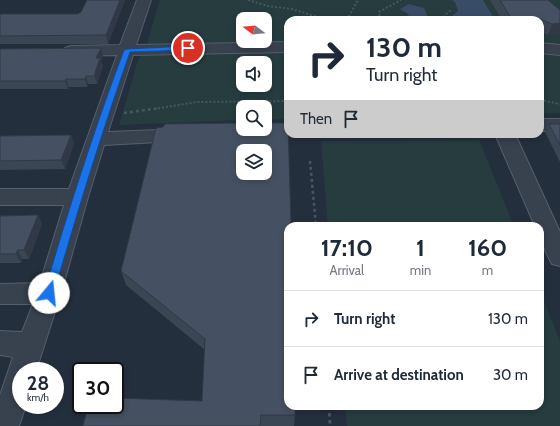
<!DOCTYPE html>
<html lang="en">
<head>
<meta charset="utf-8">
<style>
  body { margin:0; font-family:Cabin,sans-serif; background:#f2f2f3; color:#1f2937; height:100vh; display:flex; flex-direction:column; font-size:15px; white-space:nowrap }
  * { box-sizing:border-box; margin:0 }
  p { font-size:13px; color:#747a83 }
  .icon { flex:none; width:22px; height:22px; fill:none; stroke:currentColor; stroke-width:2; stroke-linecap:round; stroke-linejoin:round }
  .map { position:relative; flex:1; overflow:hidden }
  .details { position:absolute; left:284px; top:222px; width:260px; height:188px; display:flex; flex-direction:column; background:#fff; border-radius:12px; box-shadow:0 2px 6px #0003 }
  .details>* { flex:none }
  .top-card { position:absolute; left:284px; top:16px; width:260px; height:122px; border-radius:12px; box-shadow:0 2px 6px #0003; background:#fff; color:#1f2937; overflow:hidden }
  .needle { width:26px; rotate:286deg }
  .fabs { position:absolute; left:236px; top:12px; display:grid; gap:8px }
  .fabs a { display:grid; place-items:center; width:36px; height:36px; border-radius:8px; background:#fff; box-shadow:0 2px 6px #0003; font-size:20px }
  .speed { position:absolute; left:12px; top:362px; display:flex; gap:8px; font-size:20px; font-weight:700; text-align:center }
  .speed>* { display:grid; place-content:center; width:52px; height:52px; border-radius:50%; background:#fff; box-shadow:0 2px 6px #0003; line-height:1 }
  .speed small { font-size:10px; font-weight:400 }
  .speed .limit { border:2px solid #111; border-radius:6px; background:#fff; color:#111 }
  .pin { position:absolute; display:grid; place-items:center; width:34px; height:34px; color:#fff; margin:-17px; border:2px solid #fff; border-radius:50%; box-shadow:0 1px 4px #0007 }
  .me { position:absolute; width:44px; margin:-22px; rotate:17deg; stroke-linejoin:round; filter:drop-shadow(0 0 3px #0008) }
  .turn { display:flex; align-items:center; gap:14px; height:84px; padding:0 16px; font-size:18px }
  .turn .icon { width:52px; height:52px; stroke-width:2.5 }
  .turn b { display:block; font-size:28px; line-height:34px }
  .then { display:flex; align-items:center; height:38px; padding:0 16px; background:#0003; gap:8px; font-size:15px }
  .eta { display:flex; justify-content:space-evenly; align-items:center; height:68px; text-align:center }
  .eta b { font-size:24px; font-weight:700; line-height:28px }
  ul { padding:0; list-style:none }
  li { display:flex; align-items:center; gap:12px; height:56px; padding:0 16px; border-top:1px solid #e0e1e3 }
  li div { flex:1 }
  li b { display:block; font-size:15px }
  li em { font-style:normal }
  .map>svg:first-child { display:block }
  .green { fill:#263c3f; fill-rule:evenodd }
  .water { fill:#394c67 }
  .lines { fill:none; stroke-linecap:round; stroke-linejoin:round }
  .minor-casing { stroke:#565f6c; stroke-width:2 }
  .path-far2 { stroke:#44595c; stroke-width:2; stroke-dasharray:2 2; stroke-linecap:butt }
  .path-far1 { stroke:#44595c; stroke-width:2.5; stroke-dasharray:3 3; stroke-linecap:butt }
  .path { stroke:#44595c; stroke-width:3; stroke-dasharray:3.5 3.5; stroke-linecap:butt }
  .minor { fill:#38414e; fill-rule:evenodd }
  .wall { fill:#3b4654 }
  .shaded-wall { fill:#303945 }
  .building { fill:#455162; stroke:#303945; fill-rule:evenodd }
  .route { fill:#1a73e8; stroke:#114b97 }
</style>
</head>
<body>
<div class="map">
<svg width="560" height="426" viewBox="0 0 560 426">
  <rect width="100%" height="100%" fill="#242f3e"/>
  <g class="green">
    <path d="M160,0H560V113H540V20H288V119L265,120V107H243V120L119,125L138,60L146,47ZM243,19H265V41H243ZM243,63H265V85H243Z"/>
    <path d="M479,140L514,226H328L321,141Z"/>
    <path d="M540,291L560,341V426H347L345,406H540Z"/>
  </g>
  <g class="water">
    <path d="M452,0H483L495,20H453L452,16L458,11L455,2Z"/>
    <path d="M409,4L424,8L429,20H411L408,14L400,9Z"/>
  </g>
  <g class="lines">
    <g class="minor-casing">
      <g id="minor">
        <path d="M137,0H151L136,45L288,42V52L133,55L108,132L158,130L165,132L168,136L165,140L158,142L104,145L88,197L61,293L36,371H21V405H26L19,426H0V395L13,357L0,355V331L22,332L33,304H0V284L40,283L64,205H0V189H69L117,55L71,56L65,54L63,51L65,48L71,46L120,45Z"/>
        <path d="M540,43L560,45V55L540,53Z"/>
        <rect x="540" y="119" width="20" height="12"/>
        <path d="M495,134H515L560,232V266L552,264C545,251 540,240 540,226H535Z"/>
      </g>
    </g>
    <g class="path-far2">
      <path d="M248,0L268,6L292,9L327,20"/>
      <path d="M443,17L451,10"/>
      <path d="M347,20L358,0"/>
      <path d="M380,20L379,12L401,0"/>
      <path d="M540,100L560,104"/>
      <path d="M154,109L197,102L288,101"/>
    </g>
    <g class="path-far1">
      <path d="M124,113L160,108"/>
      <path d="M310,161L316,226"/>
    </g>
    <path class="path" d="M329,406L330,426"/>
    <use href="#minor" class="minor"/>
  </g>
  <g class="wall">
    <path d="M125,0L108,44H0V14H78Z"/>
    <path d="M490,0H548L560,10V33L548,35L540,32V20H502Z"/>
    <path d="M101,48L103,57L101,61L103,66L97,84H88L87,87H69L68,89H0V49Z"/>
    <path d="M267,123L295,415L294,426H83L202,401L205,350L126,285L121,271Z"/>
    <path d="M549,124H560V162L545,132Z"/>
    <path d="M71,135L74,144L65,169L0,170V136Z"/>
    <path d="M38,215L42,224L29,259H22L21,263H0V216Z"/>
  </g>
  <g class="shaded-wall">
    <path d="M120,0H125L108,44L106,35Z"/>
    <path d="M560,23V33L548,35L552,24Z"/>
    <path d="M101,48L103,57L101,61L103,66L97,84L94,76L96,58Z"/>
    <path d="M86,76L88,84L87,87L85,79Z"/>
    <path d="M66,79L69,87L68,89L65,81Z"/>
    <path d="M71,135L74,144L65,169L61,160Z"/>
    <path d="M38,215L42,224L29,259L24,250Z"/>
    <path d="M18,250L22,259L21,263L16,254Z"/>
  </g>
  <g class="building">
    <path d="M87,0H120L106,35L0,36V14H78L81,12Z"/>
    <path d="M500,0H548L560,10V23L552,24L540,19H529L527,20H512Z"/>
    <path d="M101,48L96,58H100L94,76H86L85,79H66L65,81H0V49Z"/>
    <path d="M265,107H267L266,123H288L291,226H288V406H295V415H261L260,426H83L88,405H115V398L202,401L205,339L121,271L156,128L163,127L165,124L243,123V129H265ZM243,151H265V173H243Z"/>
    <path d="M549,124H560V145Z"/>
    <path d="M71,135L61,160L0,161V136Z"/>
    <path d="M38,215L24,250H18L16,254H0V216Z"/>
  </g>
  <path class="route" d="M188,46L191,48V50L130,52C102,132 77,212 54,293L52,296L49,297L45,296L44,293C68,211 94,130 124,50L128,49Z"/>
</svg>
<div class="fabs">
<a><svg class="needle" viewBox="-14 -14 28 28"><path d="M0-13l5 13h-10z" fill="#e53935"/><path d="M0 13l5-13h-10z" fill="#747a83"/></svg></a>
<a><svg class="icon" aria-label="sound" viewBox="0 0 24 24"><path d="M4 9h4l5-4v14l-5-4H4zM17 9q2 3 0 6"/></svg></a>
<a><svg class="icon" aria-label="search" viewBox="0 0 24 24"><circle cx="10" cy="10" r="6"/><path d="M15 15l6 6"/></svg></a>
<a><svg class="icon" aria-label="layers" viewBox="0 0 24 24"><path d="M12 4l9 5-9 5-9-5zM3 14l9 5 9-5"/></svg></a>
</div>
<div class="speed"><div>28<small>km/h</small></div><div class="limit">30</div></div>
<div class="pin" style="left:188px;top:48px;background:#d93025"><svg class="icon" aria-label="arrive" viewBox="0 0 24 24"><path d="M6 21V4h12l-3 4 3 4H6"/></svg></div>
<svg class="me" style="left:49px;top:293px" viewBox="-20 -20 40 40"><circle r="19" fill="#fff"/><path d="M0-13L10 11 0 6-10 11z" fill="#1a73e8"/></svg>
<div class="top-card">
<div class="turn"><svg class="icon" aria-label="right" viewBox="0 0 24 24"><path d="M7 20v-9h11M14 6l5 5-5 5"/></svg><div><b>130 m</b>Turn right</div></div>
<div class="then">Then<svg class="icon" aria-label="arrive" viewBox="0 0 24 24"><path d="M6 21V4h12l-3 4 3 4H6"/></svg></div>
</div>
<section class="details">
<div class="eta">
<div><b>17:10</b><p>Arrival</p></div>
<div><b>1</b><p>min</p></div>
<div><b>160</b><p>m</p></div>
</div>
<ul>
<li><svg class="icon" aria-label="right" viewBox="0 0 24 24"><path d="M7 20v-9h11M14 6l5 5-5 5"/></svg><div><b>Turn right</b></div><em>130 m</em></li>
<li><svg class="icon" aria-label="arrive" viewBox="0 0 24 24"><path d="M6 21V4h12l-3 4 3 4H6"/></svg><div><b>Arrive at destination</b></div><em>30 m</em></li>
</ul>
</section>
</div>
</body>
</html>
